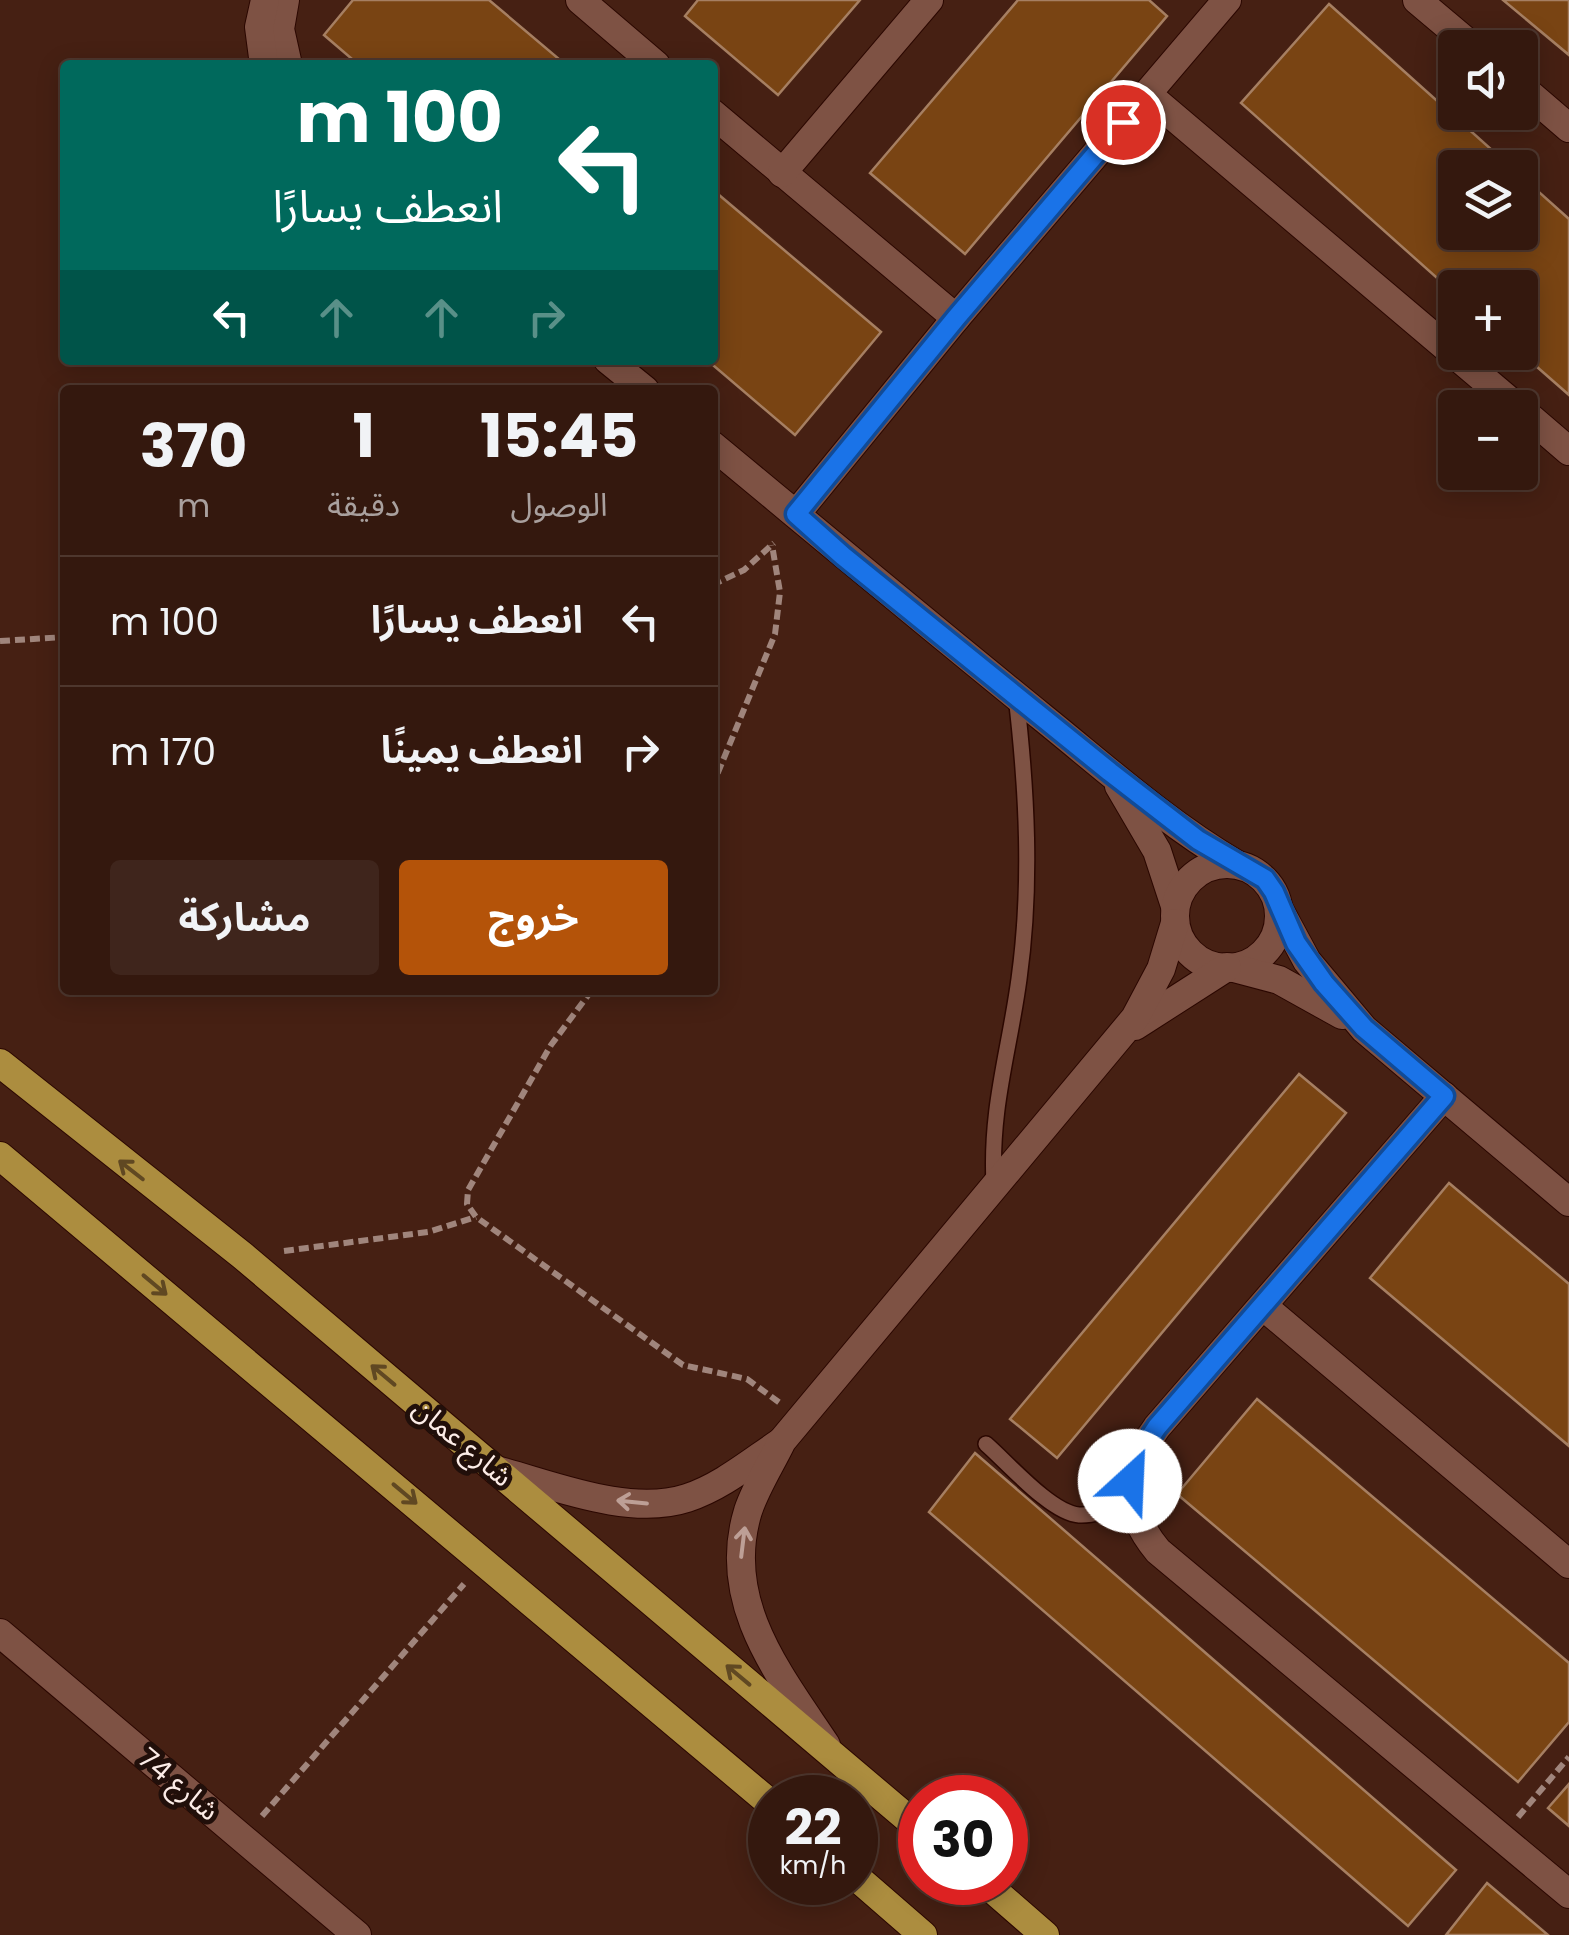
<!DOCTYPE html>
<html lang="ar">
<head>
<meta charset="utf-8">
<style>
  body { margin:0; font-family:Poppins,"Noto Sans Arabic",sans-serif; background:#3f251c; color:#f1f3f6; direction:rtl; height:100vh; display:flex; flex-direction:column; font-size:38px; white-space:nowrap }
  * { box-sizing:border-box; margin:0 }
  p { font-size:32px; color:#a9a09e }
  .icon { flex:none; width:55px; height:55px; fill:none; stroke:currentColor; stroke-width:2; stroke-linecap:round; stroke-linejoin:round }
  .map { position:relative; flex:1; overflow:hidden; direction:ltr }
  .side { position:absolute; left:60px; top:385px; width:658px; height:610px; display:flex; flex-direction:column; background:#34180e; border-radius:10px; box-shadow:0 5px 25px #0003,0 0 0 2px #4e372e; direction:rtl }
  .side>* { flex:none }
  .hud { position:absolute; left:60px; top:60px; width:658px; height:305px; border-radius:10px; box-shadow:0 5px 25px #0003,0 0 0 2px #4e372e; direction:rtl; background:#00695c; color:#fff; overflow:hidden }
  .controls { position:absolute; left:1438px; top:30px; display:grid; gap:20px }
  .controls a { display:grid; place-items:center; width:100px; height:100px; border-radius:10px; background:#34180e; box-shadow:0 5px 25px #0003,0 0 0 2px #4e372e; font-size:50px }
  .speed { position:absolute; left:748px; top:1775px; display:flex; gap:20px; font-size:50px; font-weight:700; text-align:center }
  .speed>* { display:grid; place-content:center; width:130px; height:130px; border-radius:50%; background:#34180e; box-shadow:0 5px 25px #0003,0 0 0 2px #4e372e; line-height:1 }
  .speed small { font-size:25px; font-weight:400 }
  .speed .limit { border:15px solid #d22; background:#fff; color:#111 }
  .pin { position:absolute; display:grid; place-items:center; width:85px; height:85px; color:#fff; margin:-42px; border:5px solid #fff; border-radius:50%; box-shadow:0 2px 10px #0007 }
  .me { position:absolute; width:110px; margin:-55px; rotate:25deg; stroke-linejoin:round; filter:drop-shadow(0 0 8px #0008) }
  .turn { display:flex; align-items:center; gap:35px; height:210px; padding:0 50px; font-size:45px }
  .turn .icon { width:130px; height:130px; stroke-width:2.5 }
  .turn b { display:block; font-size:70px; line-height:85px }
  .lanes { display:flex; align-items:center; height:95px; padding:0 50px; background:#0003; justify-content:center; gap:50px; direction:ltr }
  .lanes .off { opacity:.35 }
  .eta { display:flex; justify-content:space-evenly; align-items:center; height:170px; text-align:center }
  .eta b { font-size:60px; font-weight:700; line-height:70px }
  .action { display:flex; gap:20px; margin-top:auto; padding:20px 50px }
  .action a { flex:1; height:115px; border-radius:10px; background:#b45309; color:#fff; font-size:40px; font-weight:700; line-height:115px; text-align:center }
  .action a+a { background:#3f251c; color:#f1f3f6 }
  ul { padding:0; list-style:none }
  li { display:flex; align-items:center; gap:30px; height:130px; padding:0 50px; border-top:2px solid #4e372e }
  li div { flex:1 }
  li b { display:block; font-size:38px }
  li em { font-style:normal }
  .map>svg:first-child { display:block }
  .building { fill:#794413; stroke:#a67f62; stroke-width:2.5 }
  .lines { fill:none; stroke-linecap:round; stroke-linejoin:round }
  .service-casing { stroke:#2b0700; stroke-width:18 }
  .minor-casing { stroke:#2b0700; stroke-width:30 }
  .primary-casing { stroke:#2b0700; stroke-width:30 }
  .path { stroke:#a0857c; stroke-width:6; stroke-dasharray:10 5; stroke-linecap:butt }
  .service { stroke:#7e5244; stroke-width:15 }
  .minor { stroke:#7e5244; stroke-width:28 }
  .primary { stroke:#ac8d3f; stroke-width:28 }
  .oneway { stroke:#604822 }
  .oneway2 { stroke:#bd9f96 }
  .route-casing { stroke:#114b97; stroke-width:25 }
  .route { stroke:#1a73e8; stroke-width:18 }
  .labels { text-anchor:middle; stroke-width:10; stroke-linejoin:round; paint-order:stroke }
  .street-label { font-size:28px; fill:#fcece7; stroke:#210f0a }
</style>
</head>
<body>
<div class="map">
<svg width="1569" height="1935" viewBox="0 0 1569 1935">
  <rect width="100%" height="100%" fill="#462013"/>
  <g class="building">
    <path d="M353,0H489L566,65H359L324,35Z"/>
    <path d="M698,0H860L778,95L685,16Z"/>
    <path d="M1018,0H1149L1167,16L965,254L870,173Z"/>
    <path d="M1503,0H1569V55Z"/>
    <path d="M1329,4L1512,168H1455V232H1520V175L1569,219V395L1520,352V288H1455V294L1241,103Z"/>
    <path d="M712,189L881,332L795,435L707,360H712Z"/>
    <path d="M1299,1074L1346,1113L1057,1458L1010,1419Z"/>
    <path d="M1449,1183L1569,1284V1446L1370,1278Z"/>
    <path d="M1257,1399L1569,1663V1722L1518,1782L1177,1494Z"/>
    <path d="M975,1453L1456,1870L1408,1926L929,1512Z"/>
    <path d="M1569,1784V1826L1548,1808Z"/>
    <path d="M1487,1883L1548,1935H1446Z"/>
  </g>
  <g class="lines">
    <g class="service-casing">
      <g id="service">
        <path d="M994,1184C990,1108 1009,1053 1019,979C1032,885 1027,791 1016,696"/>
        <path d="M986,1444C1008,1463 1051,1513 1079,1515C1097,1516 1115,1507 1132,1501"/>
      </g>
    </g>
    <g class="minor-casing">
      <g id="minor">
        <path d="M285,0L280,29L288,65"/>
        <path d="M580,0L656,65"/>
        <path d="M1417,0L1474,48"/>
        <path d="M264,65L259,27L265,0"/>
        <path d="M1520,86L1569,128"/>
        <path d="M1147,94L1518,408"/>
        <path d="M712,113L956,318"/>
        <path d="M782,173L929,0"/>
        <path d="M608,360L645,390"/>
        <path d="M1520,409L1569,451"/>
        <path d="M712,445C822,536 931,627 1042,717C1104,767 1166,823 1236,864"/>
        <path d="M796,514L956,318L1227,0"/>
        <path d="M1119,786L1157,851L1175,906"/>
        <circle cx="1227" cy="916" r="52"/>
        <path d="M1279,909L1307,961L1364,1029L1569,1202"/>
        <path d="M1234,968L1279,980L1342,1015"/>
        <path d="M1135,1026L1227,967"/>
        <path d="M1444,1096L1157,1427C1150,1438 1140,1449 1135,1461C1122,1493 1138,1527 1158,1551L1569,1894"/>
        <path d="M1263,1306L1569,1564"/>
        <path d="M496,1470C553,1485 629,1517 687,1498C721,1487 751,1462 781,1442"/>
        <path d="M0,1633L357,1935"/>
        <path d="M826,1745C779,1674 720,1602 748,1511C756,1487 771,1464 782,1441L1135,1018L1161,969L1175,923"/>
      </g>
    </g>
    <g class="primary-casing">
      <g id="primary">
        <path d="M0,1063L243,1256L920,1829"/>
        <path d="M0,1156L770,1803"/>
        <path d="M855,1876L923,1935"/>
        <path d="M984,1882L1045,1935"/>
      </g>
    </g>
    <g class="path">
      <path d="M712,585L744,570L774,543"/>
      <path d="M0,641L65,637"/>
      <path d="M712,787L775,634L780,592L772,545"/>
      <path d="M592,990L551,1045L468,1190L467,1204L476,1217L683,1365L747,1379L780,1403"/>
      <path d="M284,1251L428,1232L476,1217"/>
      <path d="M262,1816L464,1584"/>
      <path d="M1518,1817L1569,1757"/>
    </g>
    <use href="#service" class="service"/>
    <use href="#minor" class="minor"/>
    <use href="#primary" class="primary"/>
  </g>
  <defs><path id="oneway-shaft" d="M-6 0H5M1.5-3L5.5 0L1.5 3" fill="none" stroke-width="1.6" stroke-linecap="round" stroke-linejoin="round" transform="scale(2.5)"/></defs>
  <g class="oneway">
    <use href="#oneway-shaft" transform="translate(131 1170) rotate(-142)"/>
    <use href="#oneway-shaft" transform="translate(155 1285) rotate(40)"/>
    <use href="#oneway-shaft" transform="translate(383 1375) rotate(-140)"/>
    <use href="#oneway-shaft" transform="translate(405 1494) rotate(40)"/>
    <use href="#oneway-shaft" transform="translate(738 1675) rotate(-140)"/>
  </g>
  <g class="oneway2">
    <use href="#oneway-shaft" transform="translate(632 1502) rotate(-174)"/>
    <use href="#oneway-shaft" transform="translate(743 1542) rotate(-83)"/>
  </g>
  <g class="lines">
    <g class="route-casing">
      <path id="route" d="M1123,122L956,318L796,514L843,556L1110,772L1198,840L1265,879L1274,892L1296,943L1324,983L1364,1028L1444,1096L1157,1427L1135,1460L1130,1481"/>
    </g>
    <use href="#route" class="route"/>
  </g>
  <g class="labels">
    <g class="street-label">
      <text transform="translate(463 1442) rotate(40)" y="10">شارع عمان</text>
      <text transform="translate(179 1784) rotate(40)" y="10">شارع 74</text>
    </g>
  </g>
</svg>
<div class="controls">
<a><svg class="icon" aria-label="sound" viewBox="0 0 24 24"><path d="M4 9h4l5-4v14l-5-4H4zM17 9q2 3 0 6"/></svg></a>
<a><svg class="icon" aria-label="layers" viewBox="0 0 24 24"><path d="M12 4l9 5-9 5-9-5zM3 14l9 5 9-5"/></svg></a>
<a>+</a>
<a>−</a>
</div>
<div class="speed"><div>22<small>km/h</small></div><div class="limit">30</div></div>
<div class="pin" style="left:1123px;top:122px;background:#d93025"><svg class="icon" aria-label="arrive" viewBox="0 0 24 24"><path d="M6 21V4h12l-3 4 3 4H6"/></svg></div>
<svg class="me" style="left:1130px;top:1481px" viewBox="-20 -20 40 40"><circle r="19" fill="#fff"/><path d="M0-13L10 11 0 6-10 11z" fill="#1a73e8"/></svg>
<div class="hud">
<div class="turn"><svg class="icon" aria-label="left" viewBox="0 0 24 24"><path d="M17 20v-9H6M10 6l-5 5 5 5"/></svg><div><b>100 m</b>انعطف يسارًا</div></div>
<div class="lanes"><svg class="icon" aria-label="left" viewBox="0 0 24 24"><path d="M17 20v-9H6M10 6l-5 5 5 5"/></svg><svg class="icon off" aria-label="ahead" viewBox="0 0 24 24"><path d="M12 20V5M6 11l6-6 6 6"/></svg><svg class="icon off" aria-label="ahead" viewBox="0 0 24 24"><path d="M12 20V5M6 11l6-6 6 6"/></svg><svg class="icon off" aria-label="right" viewBox="0 0 24 24"><path d="M7 20v-9h11M14 6l5 5-5 5"/></svg></div>
</div>
<section class="side">
<div class="eta">
<div><b>15:45</b><p>الوصول</p></div>
<div><b>1</b><p>دقيقة</p></div>
<div><b>370</b><p>m</p></div>
</div>
<ul>
<li><svg class="icon" aria-label="left" viewBox="0 0 24 24"><path d="M17 20v-9H6M10 6l-5 5 5 5"/></svg><div><b>انعطف يسارًا</b></div><em>100 m</em></li>
<li><svg class="icon" aria-label="right" viewBox="0 0 24 24"><path d="M7 20v-9h11M14 6l5 5-5 5"/></svg><div><b>انعطف يمينًا</b></div><em>170 m</em></li>
</ul>
<div class="action"><a>خروج</a><a>مشاركة</a></div>
</section>
</div>
</body>
</html>
